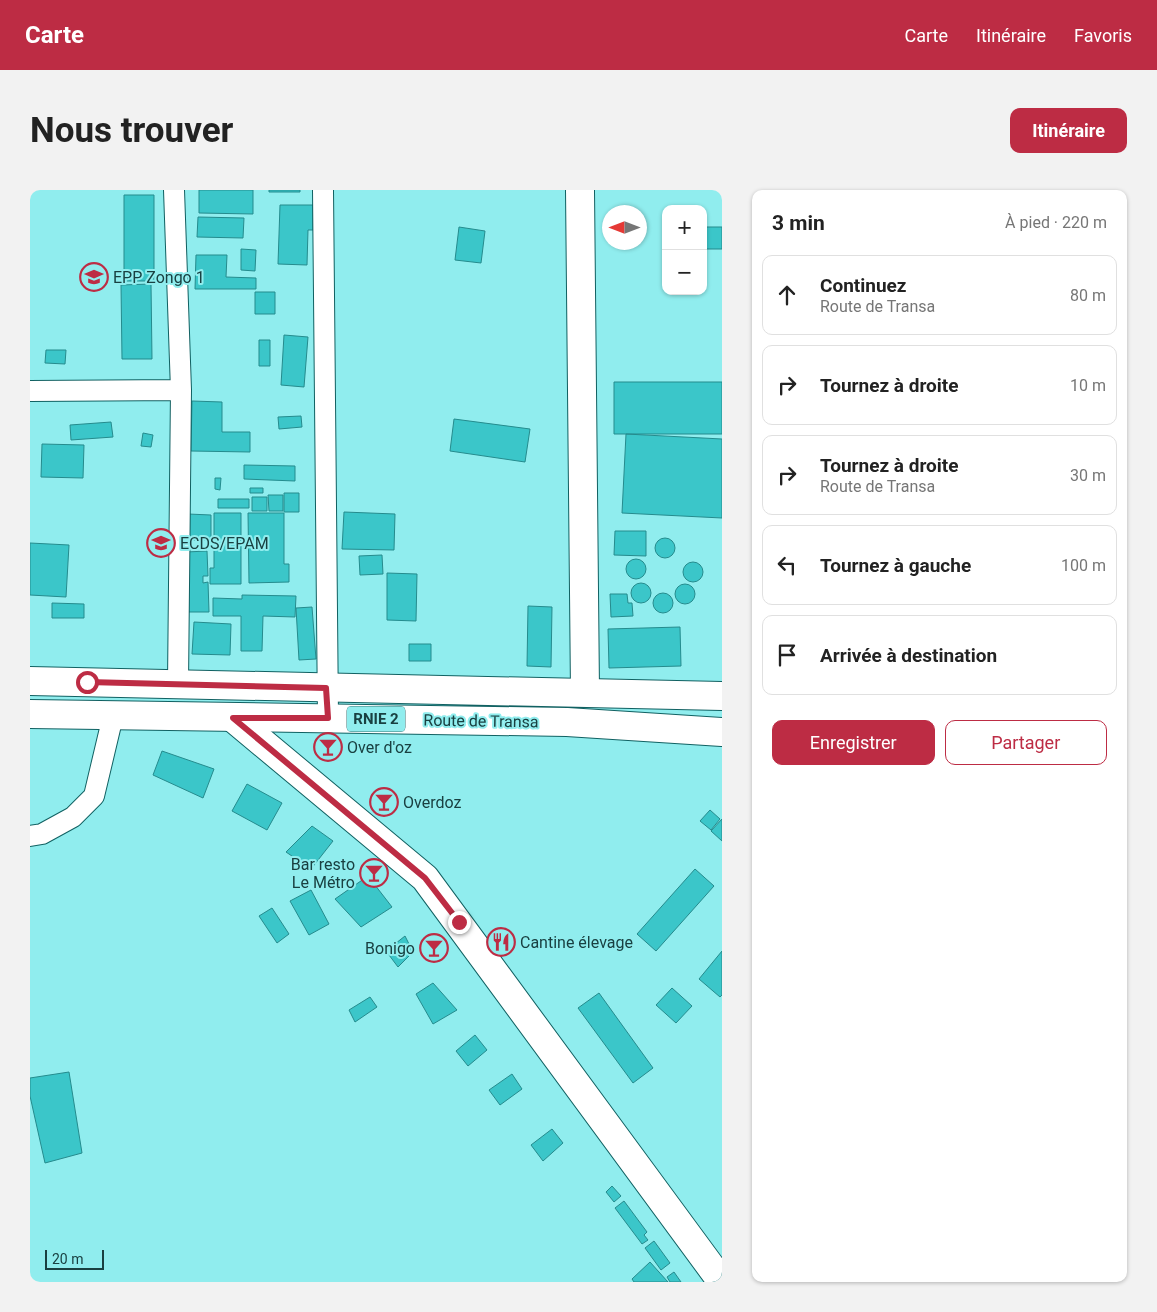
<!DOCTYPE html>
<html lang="fr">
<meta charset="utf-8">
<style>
body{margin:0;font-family:Roboto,sans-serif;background:#f2f2f2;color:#222}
.controls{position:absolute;right:15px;top:15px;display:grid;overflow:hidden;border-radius:10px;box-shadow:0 1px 4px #0004}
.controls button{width:45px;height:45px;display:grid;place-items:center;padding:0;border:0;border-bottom:1px solid #e0e0e0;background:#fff;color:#222;font:25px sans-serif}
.compass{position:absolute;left:572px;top:15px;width:45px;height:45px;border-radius:50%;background:#fff;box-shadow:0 1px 4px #0004;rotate:270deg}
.scale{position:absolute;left:15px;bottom:12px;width:59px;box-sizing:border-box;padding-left:5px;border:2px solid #194041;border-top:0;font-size:14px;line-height:18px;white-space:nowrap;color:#194041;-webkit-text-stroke:4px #90edee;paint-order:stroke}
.stop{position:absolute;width:15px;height:15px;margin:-11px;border:4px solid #bd2c44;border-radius:50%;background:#fff}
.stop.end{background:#bd2c44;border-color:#fff;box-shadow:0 1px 5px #0008}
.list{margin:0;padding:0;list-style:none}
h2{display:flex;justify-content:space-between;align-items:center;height:65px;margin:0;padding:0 20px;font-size:21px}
h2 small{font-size:16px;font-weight:400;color:#767676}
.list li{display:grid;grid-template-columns:32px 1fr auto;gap:15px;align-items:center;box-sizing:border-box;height:80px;margin:0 10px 10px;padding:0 10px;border:1px solid #e0e0e0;border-radius:10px}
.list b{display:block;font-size:19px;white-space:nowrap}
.list p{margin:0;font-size:16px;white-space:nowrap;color:#767676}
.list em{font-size:16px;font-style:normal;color:#767676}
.actions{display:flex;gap:10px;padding:15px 20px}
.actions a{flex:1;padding:11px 0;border:1px solid #bd2c44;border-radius:10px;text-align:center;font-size:18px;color:#bd2c44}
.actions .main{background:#bd2c44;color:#fff}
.icon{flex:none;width:28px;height:28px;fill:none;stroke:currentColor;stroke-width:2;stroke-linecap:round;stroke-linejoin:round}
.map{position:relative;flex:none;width:692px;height:1092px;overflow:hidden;border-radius:10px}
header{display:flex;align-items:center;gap:30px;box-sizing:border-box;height:70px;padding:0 25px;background:#bd2c44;color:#fff}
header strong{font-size:24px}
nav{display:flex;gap:28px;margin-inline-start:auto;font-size:18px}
.intro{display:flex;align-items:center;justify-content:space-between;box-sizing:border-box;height:120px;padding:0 30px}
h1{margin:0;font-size:35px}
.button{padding:12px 22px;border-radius:10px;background:#bd2c44;color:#fff;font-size:18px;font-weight:700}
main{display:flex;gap:30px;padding:0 30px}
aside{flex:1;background:#fff;border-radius:10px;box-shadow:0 1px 4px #0004}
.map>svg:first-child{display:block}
.building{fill:#3bc6c9;stroke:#258b8d}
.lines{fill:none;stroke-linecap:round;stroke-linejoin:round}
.street-casing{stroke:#116162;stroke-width:22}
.secondary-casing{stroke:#116162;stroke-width:30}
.primary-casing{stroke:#116162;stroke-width:30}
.street{stroke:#fff;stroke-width:20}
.secondary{stroke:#fff;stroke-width:28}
.primary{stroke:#fff;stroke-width:28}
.route{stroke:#bd2c44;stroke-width:6}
.labels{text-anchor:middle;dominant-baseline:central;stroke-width:4;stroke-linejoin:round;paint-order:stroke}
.shield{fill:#90edee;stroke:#3d7475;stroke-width:1}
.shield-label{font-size:15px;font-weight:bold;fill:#194041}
.poi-label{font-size:16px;fill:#194041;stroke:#90edee;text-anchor:start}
.street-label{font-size:16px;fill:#194041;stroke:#90edee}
</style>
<header>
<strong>Carte</strong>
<nav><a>Carte</a><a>Itinéraire</a><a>Favoris</a></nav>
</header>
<div class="intro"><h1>Nous trouver</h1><a class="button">Itinéraire</a></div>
<main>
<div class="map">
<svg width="692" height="1092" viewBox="0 0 692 1092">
<rect width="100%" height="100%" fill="#90edee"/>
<path class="building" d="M169,0H223V24L169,23Z
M239,0H270V2H239Z
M94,5H124V91H94Z
M250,15H283V40H278L277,75L248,74Z
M168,27L214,28L213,48L167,47Z
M429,37L455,41L451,73L425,70Z
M673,37H692V59H673Z
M211,59L226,60L225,81L211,80Z
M166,65H197L196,87L226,88V99H165Z
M121,94L122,169H92L91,95Z
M225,102H245V124H225Z
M254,145L278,147L274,197L251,195Z
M229,150H240V176H229Z
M16,160H36L35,174L15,173Z
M584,192H692V244H584Z
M162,211L192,212V242H220V262L161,261Z
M271,226L272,237L249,239L248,227Z
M424,229L500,239L495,272L420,261Z
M81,232L83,247L41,250L40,235Z
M113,243L123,245L121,257L111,256Z
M596,244L692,249V328L592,323Z
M12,254L54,255L53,288L11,287Z
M214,275L265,276V291L214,289Z
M185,288H191L190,300L185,299Z
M220,298H233V303H220Z
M254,303H269V322H254Z
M238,305H253V321H239Z
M222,307H237V321H222Z
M188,309H219V318H188Z
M314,322L365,324L364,360L312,359Z
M184,323H211V394H180V378H184Z
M218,323H254V374H259V392L219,393Z
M158,324L181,325V350H157Z
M585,341H616V366L584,365Z
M625 358a10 10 0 1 1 20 0a10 10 0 1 1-20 0Z
M0,353L39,355L36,407L0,405Z
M177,361L178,386H173V393L178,392L179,422H158L156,362Z
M352,365L353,384L330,385L329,366Z
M596 379a10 10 0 1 1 20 0a10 10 0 1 1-20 0Z
M653 382a10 10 0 1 1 20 0a10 10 0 1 1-20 0Z
M357,383L387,384L386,431L357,430Z
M601 403a10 10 0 1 1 20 0a10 10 0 1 1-20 0Z
M645 404a10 10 0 1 1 20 0a10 10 0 1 1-20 0Z
M623 413a10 10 0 1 1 20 0a10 10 0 1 1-20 0Z
M580,404H597L598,413H602L603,426L581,427Z
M212,405L266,406L265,427L233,426L232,461H211V426H183V408L212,409Z
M22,413L54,414V428H22Z
M498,416L522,417L521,477L497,476Z
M282,417L286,469L269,470L266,418Z
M164,432L201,434L200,465L162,464Z
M650,437L651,476L579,478L578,439Z
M379,454H401V471H379Z
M132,561L184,579L173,608L123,585Z
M217,594L252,613L237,640L202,621Z
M680,620L690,629L681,640L670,631Z
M692,629V651L681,641Z
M282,636L303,651L281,679L256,662Z
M665,679L684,696L626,761L607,744Z
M338,686L362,717L331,737L305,709Z
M281,700L299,734L279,745L260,711Z
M242,718L259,744L247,753L229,726Z
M375,746L383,762L368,777L356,761Z
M692,761V805L690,807L669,789Z
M403,793L427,820L403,834L386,804Z
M642,798L662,816L646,833L626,815Z
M569,803L623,878L603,893L548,818Z
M340,807L347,817L325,832L319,820Z
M445,845L457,860L438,876L426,861Z
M39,882L52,963L15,973L0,906V888Z
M482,884L492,899L470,915L459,900Z
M522,939L533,953L513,971L501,955Z
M582,996L591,1006L584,1012L576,1002Z
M594,1011L617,1042L614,1045L618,1050L612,1054L585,1018Z
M624,1051L640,1073L631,1080L615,1058Z
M620,1072L638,1092H604L602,1089Z
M644,1082L651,1092H640L637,1087Z"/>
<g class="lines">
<defs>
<path id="street" d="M144,0L151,200L148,493
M293,0L298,528
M0,201L151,200
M0,646L12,644L43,627L64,606L83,526"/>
<path id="secondary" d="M550,0L555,502
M203,528L395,688L692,1092"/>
<path id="primary" d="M0,491L692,506
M0,524L537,532L692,542"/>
</defs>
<use href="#street" class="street-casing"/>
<use href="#secondary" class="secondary-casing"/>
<use href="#primary" class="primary-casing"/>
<use href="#street" class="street"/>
<use href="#secondary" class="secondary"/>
<use href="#primary" class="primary"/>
</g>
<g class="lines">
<path class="route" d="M57,492L296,498L298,528H203L395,688L429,732"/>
</g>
<defs>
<symbol id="school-ring" viewBox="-11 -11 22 22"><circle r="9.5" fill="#90edee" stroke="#bd2c44" stroke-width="1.5"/><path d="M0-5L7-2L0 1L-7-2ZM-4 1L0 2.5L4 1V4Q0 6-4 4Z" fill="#bd2c44"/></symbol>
<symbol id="bar-ring" viewBox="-11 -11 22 22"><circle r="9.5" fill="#90edee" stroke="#bd2c44" stroke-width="1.5"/><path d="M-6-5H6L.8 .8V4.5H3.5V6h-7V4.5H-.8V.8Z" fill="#bd2c44"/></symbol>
<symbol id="restaurant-ring" viewBox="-11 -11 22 22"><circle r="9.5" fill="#90edee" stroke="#bd2c44" stroke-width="1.5"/><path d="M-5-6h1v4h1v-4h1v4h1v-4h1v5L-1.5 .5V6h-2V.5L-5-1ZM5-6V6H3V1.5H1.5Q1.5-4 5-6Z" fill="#bd2c44"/></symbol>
</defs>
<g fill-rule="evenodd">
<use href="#school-ring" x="48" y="71" width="32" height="32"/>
<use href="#school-ring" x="115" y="337" width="32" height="32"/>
<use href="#bar-ring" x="282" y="541" width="32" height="32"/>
<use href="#bar-ring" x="338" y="596" width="32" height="32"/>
<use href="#bar-ring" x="328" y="667" width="32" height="32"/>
<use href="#restaurant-ring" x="455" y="736" width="32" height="32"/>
<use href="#bar-ring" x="388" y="742" width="32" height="32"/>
</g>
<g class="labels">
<rect class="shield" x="317" y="516.5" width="58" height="25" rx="4"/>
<g class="shield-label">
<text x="346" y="529">RNIE 2</text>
</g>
<g class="poi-label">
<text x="83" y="87">EPP Zongo 1</text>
<text x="150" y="353">ECDS/EPAM</text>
<text x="317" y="557">Over d'oz</text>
<text x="373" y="612">Overdoz</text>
<text x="325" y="674" text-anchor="end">Bar resto<tspan x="325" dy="18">Le Métro</tspan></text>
<text x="490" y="752">Cantine élevage</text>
<text x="385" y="758" text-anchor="end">Bonigo</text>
</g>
<g class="street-label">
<text transform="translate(451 531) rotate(1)">Route de Transa</text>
</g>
</g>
</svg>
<div class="controls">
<button>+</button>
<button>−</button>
</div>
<svg class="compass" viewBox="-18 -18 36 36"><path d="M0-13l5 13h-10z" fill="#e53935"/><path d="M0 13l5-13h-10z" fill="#767676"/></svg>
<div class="scale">20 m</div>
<div class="stop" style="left:57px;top:492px"></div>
<div class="stop end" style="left:429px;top:732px"></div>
</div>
<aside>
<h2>3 min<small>À pied · 220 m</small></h2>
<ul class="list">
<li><svg class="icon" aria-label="ahead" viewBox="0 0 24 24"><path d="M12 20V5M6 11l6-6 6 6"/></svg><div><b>Continuez</b><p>Route de Transa</p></div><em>80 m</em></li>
<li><svg class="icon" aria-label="right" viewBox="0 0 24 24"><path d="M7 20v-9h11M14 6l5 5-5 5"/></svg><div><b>Tournez à droite</b></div><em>10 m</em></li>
<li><svg class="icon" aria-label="right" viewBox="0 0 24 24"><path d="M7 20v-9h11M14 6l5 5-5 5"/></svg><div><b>Tournez à droite</b><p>Route de Transa</p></div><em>30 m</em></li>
<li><svg class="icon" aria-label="left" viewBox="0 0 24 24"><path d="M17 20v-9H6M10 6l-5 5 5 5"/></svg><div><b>Tournez à gauche</b></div><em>100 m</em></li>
<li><svg class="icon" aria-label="arrive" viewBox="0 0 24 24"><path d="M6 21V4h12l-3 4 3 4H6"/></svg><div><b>Arrivée à destination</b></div></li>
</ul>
<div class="actions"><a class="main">Enregistrer</a><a>Partager</a></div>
</aside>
</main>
